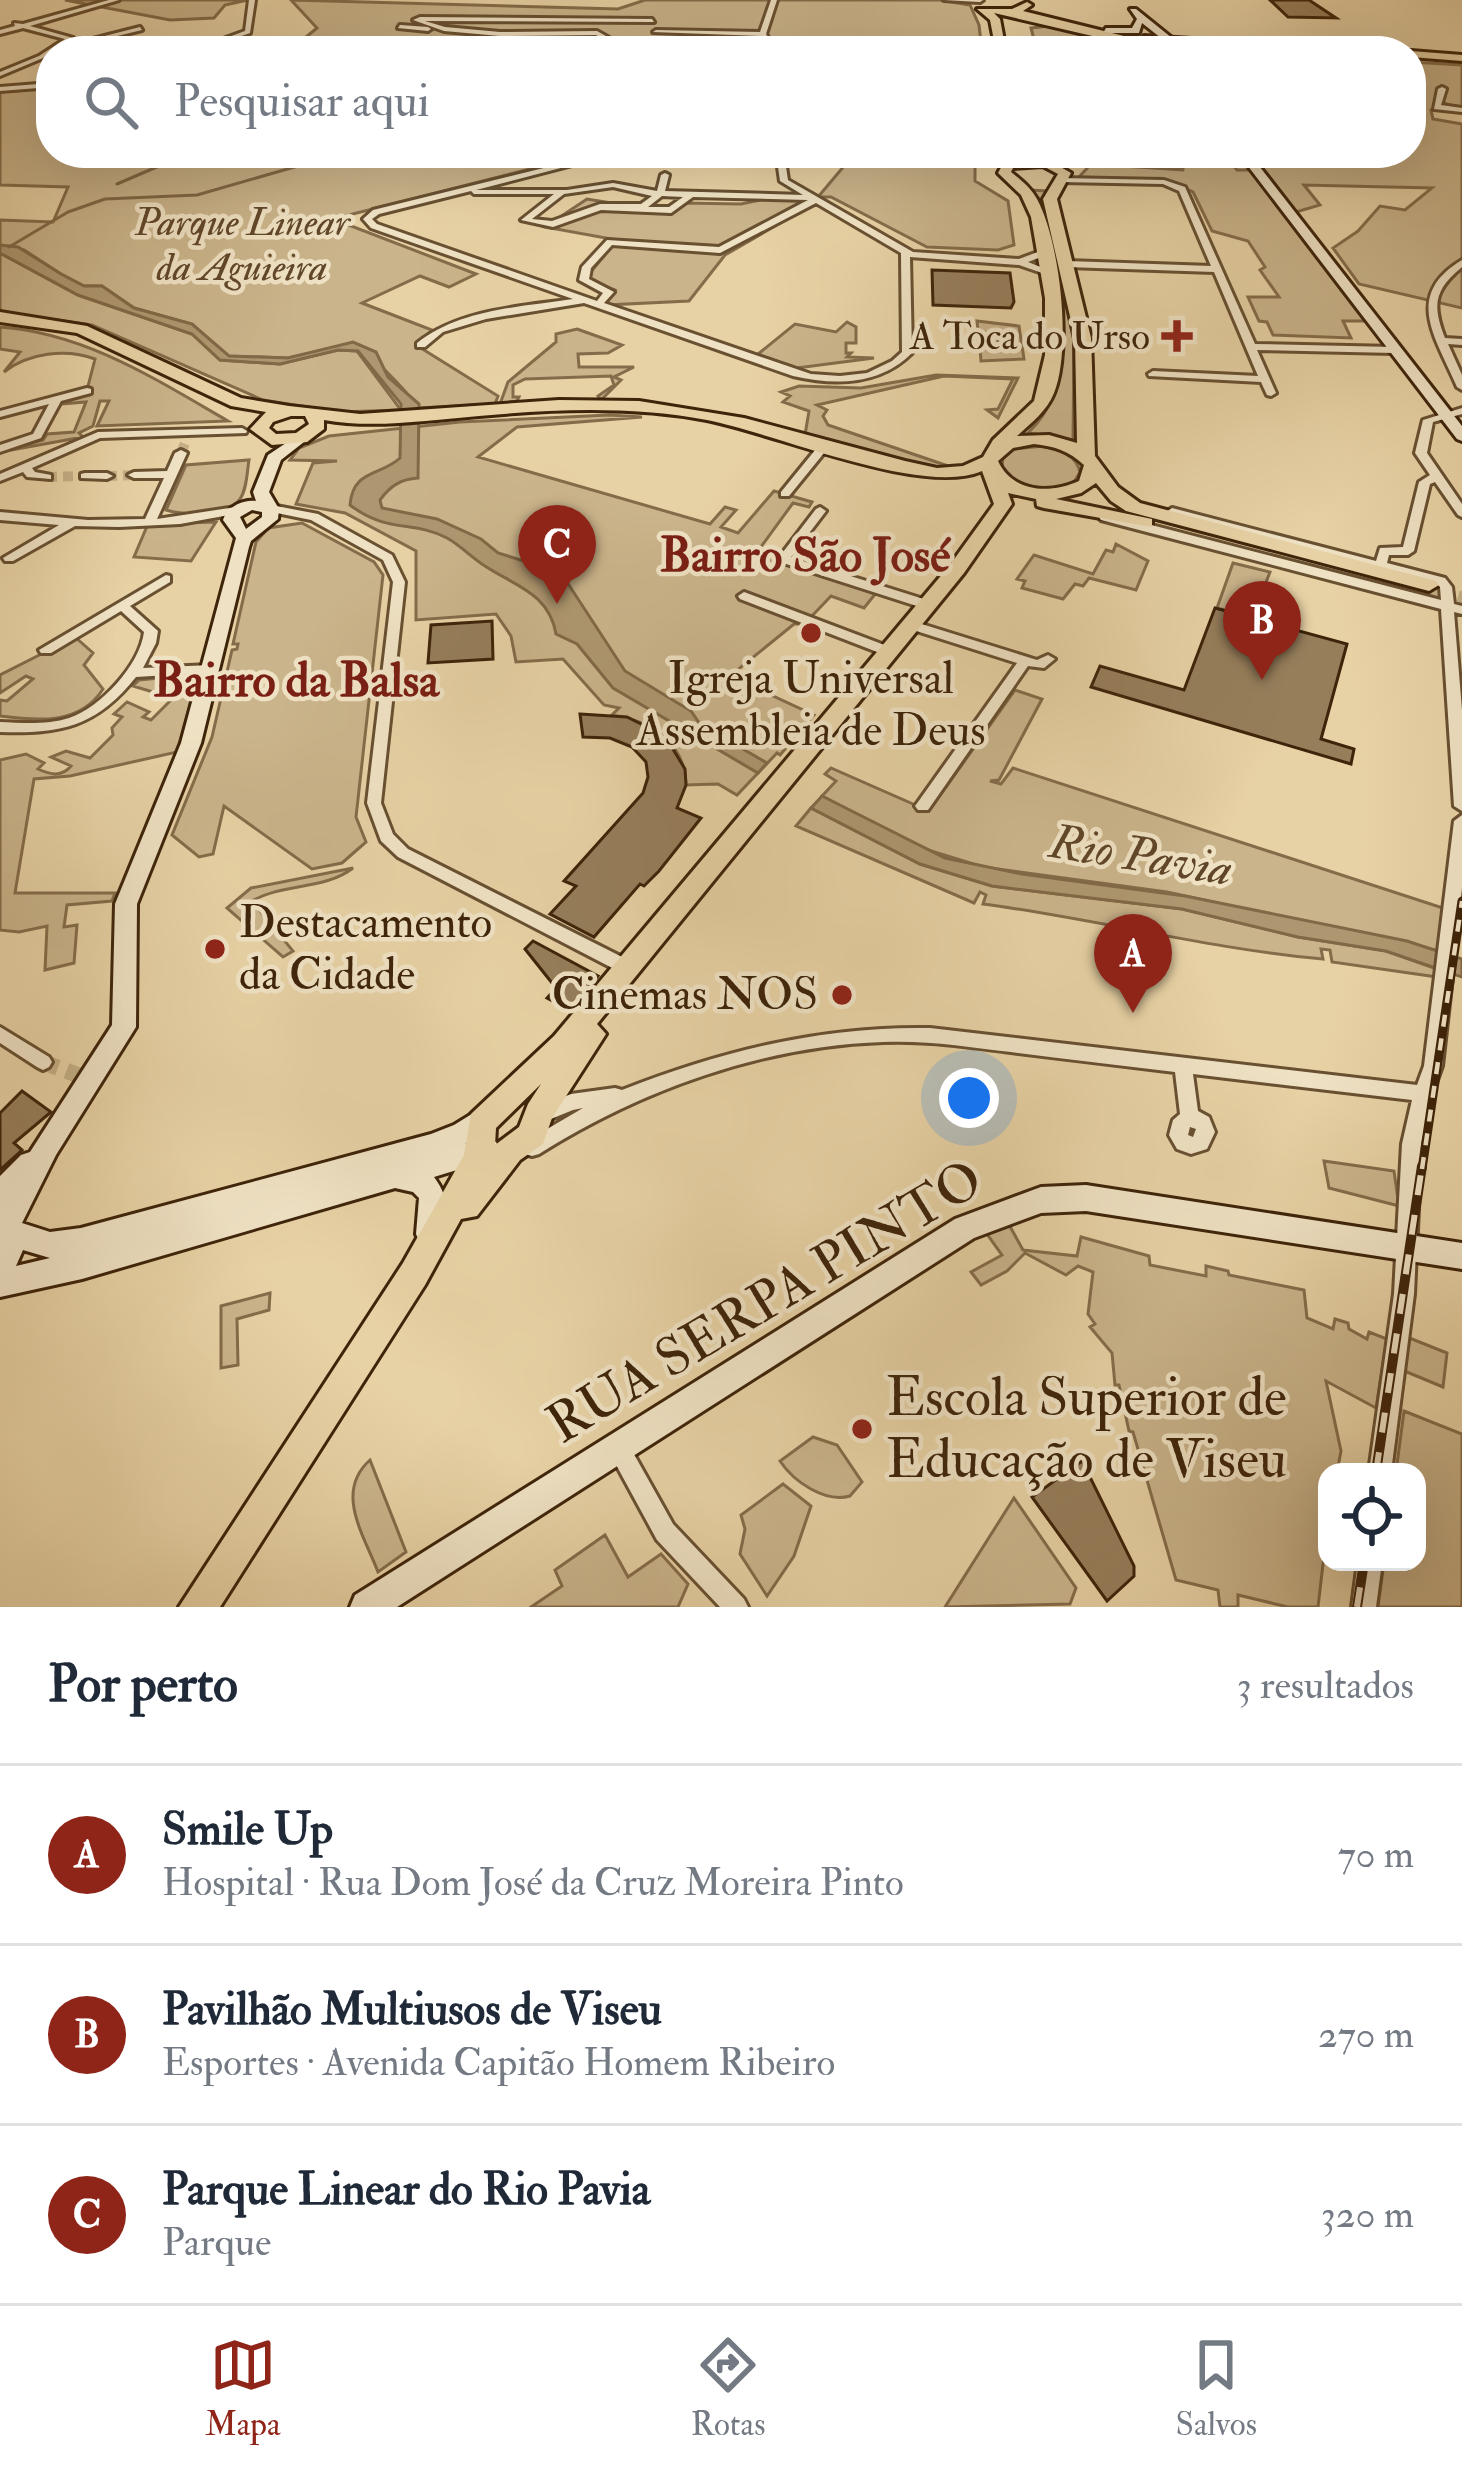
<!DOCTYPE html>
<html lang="pt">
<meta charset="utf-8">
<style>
body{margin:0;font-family:"IM FELL Double Pica",serif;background:#f2f2f3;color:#1f2937}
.controls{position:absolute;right:36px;bottom:36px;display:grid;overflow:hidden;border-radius:24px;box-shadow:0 12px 48px #0002}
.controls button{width:108px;height:108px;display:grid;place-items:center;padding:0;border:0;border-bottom:3px solid #e0e1e3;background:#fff;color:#1f2937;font:60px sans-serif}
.you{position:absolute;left:969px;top:1098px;width:42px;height:42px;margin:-30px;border:9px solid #fff;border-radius:50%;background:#1a73e8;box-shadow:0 0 0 18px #1a73e833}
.badge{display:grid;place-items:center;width:78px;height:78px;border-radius:50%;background:#8f2418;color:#fff;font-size:39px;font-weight:700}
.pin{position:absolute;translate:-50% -99px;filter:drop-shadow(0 3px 6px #0008)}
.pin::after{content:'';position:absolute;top:63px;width:42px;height:36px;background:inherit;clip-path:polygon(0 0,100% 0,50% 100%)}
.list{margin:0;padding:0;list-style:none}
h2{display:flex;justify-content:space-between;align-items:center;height:156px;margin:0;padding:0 48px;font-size:51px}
h2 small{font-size:39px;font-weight:400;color:#747a83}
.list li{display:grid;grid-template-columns:78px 1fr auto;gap:36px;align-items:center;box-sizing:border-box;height:180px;padding:0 48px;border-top:3px solid #e0e1e3}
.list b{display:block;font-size:45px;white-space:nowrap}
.list p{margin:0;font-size:39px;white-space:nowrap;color:#747a83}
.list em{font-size:39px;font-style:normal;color:#747a83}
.icon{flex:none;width:66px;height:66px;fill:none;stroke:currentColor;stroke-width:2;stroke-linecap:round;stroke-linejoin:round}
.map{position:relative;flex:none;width:1462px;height:1607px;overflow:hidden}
.search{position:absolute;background:#fff;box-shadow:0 12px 48px #0002;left:36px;right:36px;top:36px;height:132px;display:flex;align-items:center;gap:30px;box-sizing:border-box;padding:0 42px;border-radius:48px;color:#747a83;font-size:45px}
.sheet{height:696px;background:#fff}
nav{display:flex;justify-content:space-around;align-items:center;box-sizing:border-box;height:168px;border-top:3px solid #e0e1e3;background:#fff;font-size:33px;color:#747a83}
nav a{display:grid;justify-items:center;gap:6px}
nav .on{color:#8f2418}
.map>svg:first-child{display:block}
.green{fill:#cab48b;stroke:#846c4a;stroke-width:3}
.water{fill:#ae9770;stroke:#816947;stroke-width:3}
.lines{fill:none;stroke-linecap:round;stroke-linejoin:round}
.stream{stroke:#816947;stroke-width:3}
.building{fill:#967e5b;stroke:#3e240a;stroke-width:3}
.street-tunnel-far1{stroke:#c5af86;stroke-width:10;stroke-dasharray:10 6;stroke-linecap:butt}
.street-tunnel{stroke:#c5af86;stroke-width:16;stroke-dasharray:16 9;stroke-linecap:butt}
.primary-tunnel{stroke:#c5af86;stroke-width:21;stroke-dasharray:21 10;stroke-linecap:butt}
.street-casing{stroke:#685031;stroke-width:6}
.secondary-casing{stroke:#3e240a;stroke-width:6}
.primary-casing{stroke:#3e240a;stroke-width:6}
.street{fill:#efe2c4;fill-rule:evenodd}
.secondary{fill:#efe2c4;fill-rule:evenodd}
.primary{fill:#e7d2a5;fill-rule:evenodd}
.rail-far1-casing{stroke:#3e240a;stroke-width:9}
.rail-casing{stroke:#3e240a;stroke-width:10}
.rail-far1{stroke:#efe2c4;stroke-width:4.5;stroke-dasharray:12;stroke-linecap:butt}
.rail{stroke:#efe2c4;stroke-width:6;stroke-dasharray:20;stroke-linecap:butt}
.poi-dot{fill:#8f2418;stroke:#efe2c4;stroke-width:4.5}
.labels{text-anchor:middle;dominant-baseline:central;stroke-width:9;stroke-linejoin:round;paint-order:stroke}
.far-park-label{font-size:39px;font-style:italic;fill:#61482a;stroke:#efe2c4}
.far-poi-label{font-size:39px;fill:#3e240a;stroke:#efe2c4;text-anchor:end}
.poi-label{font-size:45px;fill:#3e240a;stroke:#efe2c4}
.neighbourhood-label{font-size:48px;font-weight:bold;fill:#7a1f14;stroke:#efe2c4}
.water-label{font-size:48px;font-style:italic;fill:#604629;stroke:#efe2c4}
.near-street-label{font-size:54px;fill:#3e240a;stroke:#efe2c4}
.near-poi-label{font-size:54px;fill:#3e240a;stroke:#efe2c4;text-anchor:start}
</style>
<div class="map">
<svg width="1462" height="1607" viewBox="0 0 1462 1607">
<rect width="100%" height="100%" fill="#e7d2a5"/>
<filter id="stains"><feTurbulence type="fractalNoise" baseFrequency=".00167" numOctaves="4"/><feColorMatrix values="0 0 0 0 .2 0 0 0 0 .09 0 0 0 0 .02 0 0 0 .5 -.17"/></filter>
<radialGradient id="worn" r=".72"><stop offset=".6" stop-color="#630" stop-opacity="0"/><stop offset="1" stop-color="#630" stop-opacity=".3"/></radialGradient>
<path class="green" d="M65,0H248L225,5L214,18L170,20Z
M291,0L618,9L645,0H939L970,5L979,25L982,51H270L300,42L317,28Z
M1049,26L1139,51H1037L1031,28Z
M1411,62L1462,65V110L1442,102L1431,110L1433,119L1462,124V308L1359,284L1333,248L1358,231L1380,206L1405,210L1432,188L1304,185L1320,205L1296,212L1256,161L1283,160L1285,153H1411Z
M51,88V153H593L333,219L476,274L449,287L420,276L362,303L432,330L416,345L498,396L495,404L418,408C405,388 373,357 353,343L288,358L228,356L192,324L134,308L102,286H84L61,274L24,250L0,245V220L53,222L68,187L0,185V92Z
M855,153H993L975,158V181L1008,201L1014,245L998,250L927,247L831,197H818Z
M1155,153H1237L1227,157L1237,170H1250L1365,321H1343L1351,338L1273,335L1267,322L1259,321L1248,297H1279L1260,270L1265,267L1248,241L1212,231L1193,192L1166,180L1079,177L1091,164L1184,170Z
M1030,190L1046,191L1045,207L1074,341L1073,440L1028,433C1094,369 1050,267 1030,190Z
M770,198L799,199L808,207L725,255L689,301L605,305L615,290L585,279L617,240L545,227L587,199L662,211L684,203L741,204Z
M0,253L78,295L192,334L220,360L280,364L338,350L357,351L401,410L339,412L263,400L92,325L0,312Z
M977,321L1019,326L1024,359L981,361L980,349H999L997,333L978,332Z
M847,322L856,327V343H846V353H851L847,357L874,358L797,368L757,355L795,324L836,332Z
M0,327C85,333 155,379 228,421L97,426L109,401H100L93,426L79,433L83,437L0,452L43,440L47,434L74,432L86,402L61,404L86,394L95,359C66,348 28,353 4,372L20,352L0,349Z
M577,329L622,345L608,353L578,354L579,367H634L614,377L621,380L601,400L598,396L614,385L611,376L525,379L513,385V397H519L517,401L500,404L508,382L556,342V334Z
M936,375L1018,378L998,418L987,410L998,409L1013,379L944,376L817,405L827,410L823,416L828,425L951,467L938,469L805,435L809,411L783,402L790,396L781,392L799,386L861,388Z
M609,415L642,417L517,427L478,457L710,524L725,507L736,510L721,527L738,533L774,491L812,502L809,507L793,503L755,555L876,593L864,608L831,596L811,617L745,591L739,596L805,624H794L730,676L814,715L780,755L777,753L737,795L718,784L686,785C685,742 651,721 612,715L619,708L604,705L563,659L516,662L511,636L496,614L416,620V551L345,513L296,504L313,463L337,461L290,460L299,448L329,436L460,422Z
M1043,446C1059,450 1076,454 1080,472L1074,482C1048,493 1022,489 1002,470L1003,456L1014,449Z
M249,460C247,472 247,489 240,499C228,518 183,515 166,510L186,465Z
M216,522L191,561L134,557L148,524Z
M302,523L374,562L383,575L356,817L366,842L342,863L312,869L224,806L213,854L199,857L172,835L212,737L232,650L237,649L238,644H233L256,542L268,528Z
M1116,544L1148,561L1136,590L1089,578L1083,586L1075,584L1063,599L1022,588L1025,581L1017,579L1034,555L1093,574L1106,550L1113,552Z
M1233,563L1270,572L1252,618L1217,608Z
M75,637L93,653L84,665L103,689C80,725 38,721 0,716V700L7,701L33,679L26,676L0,693V675Z
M191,675L197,680L177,752L70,776L34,779L15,893H115L112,901L67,905L64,927L77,925L74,963L45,970L47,926L19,932L0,930V760L26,754L44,763L38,769C51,775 62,777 71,766L51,757L66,751L90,758L113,735L112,728L122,717L114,714L127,702L149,712L143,717L151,720L173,698L133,686L139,680Z
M1015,690L1042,699L999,780L990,781L1001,784L1013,768L1449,910L1440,951L1167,892L983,867L915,846L822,796L836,781L825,774L831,768L929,811Z
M811,808L920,864L992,886L1182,909L1298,937L1386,951L1437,969V977L1332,962L1330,950L1321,949L1323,959C1209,949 1097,919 983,904L986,895L980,892L974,903L796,826Z
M353,868C325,890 283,883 252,901L293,951L283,957L227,908L251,888Z
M1324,1161L1394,1171L1399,1206L1329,1188Z
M1007,1221L1023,1250L1077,1256L1081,1237L1149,1256L1150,1265L1206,1276V1266L1228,1271L1229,1275L1304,1290L1307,1318L1333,1329L1335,1319L1348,1323L1349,1329L1367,1339L1369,1332L1387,1339L1376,1408L1326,1381L1341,1451L1337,1472H1327V1530L1318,1607H1288L1238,1595V1607H1220L1218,1590L1176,1580L1133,1432L1129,1431L1119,1385H1115L1112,1353L1090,1327L1095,1324L1088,1314L1093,1272L1078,1266L1066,1275L1025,1253L1007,1271L981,1285L971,1272L1002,1255L984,1230Z
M270,1293L269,1310L237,1319L238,1365L221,1368V1306Z
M1407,1337L1447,1353L1443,1387L1402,1370Z
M1404,1411L1462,1434V1607H1378L1384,1562H1417V1472H1396Z
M813,1437L837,1445L862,1482L850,1496C825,1503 794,1482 780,1461Z
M370,1460L406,1552L378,1572C364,1535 334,1492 370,1460Z
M783,1484L811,1506L794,1556L767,1596L740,1554L745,1529L741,1515Z
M1014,1498L1076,1588L1070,1604L945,1607Z
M605,1535L628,1577L661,1554L688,1584L678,1607H531L562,1586L555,1570Z"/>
<path class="water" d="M0,245L18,247L61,274L84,286H102L134,308L192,324L229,356L288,358L353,342L376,352L388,377L419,404L418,478C401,479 390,486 380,500L382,508L437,519L481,539L498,553L550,569L565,579L625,671L691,711L700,724L767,763L758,773L613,688L577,644L556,634C549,593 515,586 485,566C472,558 460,545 447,538C413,520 388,534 350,505C353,469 381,476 400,458L401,404L358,351L338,350L280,364L220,360L192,334L78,295L0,253Z
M822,796L945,858L1022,874L1185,896L1407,941L1462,959V977L1386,951L1298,937L1182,909L992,886L920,864L811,808Z"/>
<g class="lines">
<path class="stream" d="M117,184L180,157
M9,247L68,212L105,199L197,195L343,153"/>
</g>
<path class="building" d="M1270,0H1309L1336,18L1288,17Z
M932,270L1010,273L1014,302L1011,308L933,305Z
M1215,608L1347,644L1321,739L1354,749L1351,764L1091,687L1100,666L1184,690Z
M492,621L493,659L428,663L431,625Z
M580,714L627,717L665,736L685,769L686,785L677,808L701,818L659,871L644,886L640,884L594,937L550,914L576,886L564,881L643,793L648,777L646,762L632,747L610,738L583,737Z
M533,941L598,976L570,1010L547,998L556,988L525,949Z
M22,1091L51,1112L14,1143L22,1150L0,1170V1113Z
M1082,1461L1134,1566V1576L1107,1601L1032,1497Z"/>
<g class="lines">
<path class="street-tunnel-far1" d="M181,453L187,438
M107,476L134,475
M47,477L85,476"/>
<path class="street-tunnel" d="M43,1062L80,1076"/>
<path class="primary-tunnel" d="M1427,593L1462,602"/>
<defs>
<path id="street" d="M109,0H119L30,26L73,38L43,58L0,76V72L39,56L65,39L23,28L0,34V30L15,26L14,23L23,24Z
M249,0H255L250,33L199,51H190L245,31Z
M771,0H777L766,34L776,51H770L761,36L653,32L656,30L760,32Z
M944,0H983L980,2Z
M420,17L652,19L654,22L425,21L445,27L500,32L597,31L613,40L669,51L611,44L596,35L500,36L444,31L413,20Z
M400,25L428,27L431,29L428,31L398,28Z
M140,27L142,30L84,44L81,42Z
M51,83V87L0,91V87Z
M1442,87L1446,89L1441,105L1462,108V112L1434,109L1438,89Z
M605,153H618L476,190H567L613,183L657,191L661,175L665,173L669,175L665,191L803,195L780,181L776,153H784L788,180L913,252L1019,259L1043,250L1047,253L1046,255L1028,262L1053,272L1048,275L1019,265L910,257L912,353C880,385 836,386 793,376L584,303L486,319L443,332L425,347H417V343C460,309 521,307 573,299L371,228L363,219L373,210ZM613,187L652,196L641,204H600L552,221L532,219L564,194ZM471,191L474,194H554L521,220L553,227L601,210L671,213L693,197L808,200L719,247L607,240L582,267L579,280L603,293L597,301L377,224L372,219L379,214ZM662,196L683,197L669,207H648ZM816,203L901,253L902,352L892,361L867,373L840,376L811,374L604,303L614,292L589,279L591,268L612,245L720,253Z
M1059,178L1164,180L1185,187L1255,344L1394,347L1399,350L1394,353L1257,350L1276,393L1271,396L1267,395L1261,382L1149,376L1148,374L1153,371L1258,376L1214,272L1067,267L1062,264L1067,261L1211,266L1179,191L1163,184L1062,182L1058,180Z
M1462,260V267C1434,290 1432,305 1445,338L1462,339V345L1448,344L1462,375V390L1457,387C1437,339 1402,296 1462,260Z
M87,388L91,389V393L61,401L41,438L0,452V445L33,434L49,404L0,417V411Z
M1462,408V414L1433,422L1427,453L1462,504V517L1458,515L1435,482L1430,484L1414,551L1408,555H1389L1387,563L1445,578L1452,587L1454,604L1462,606V614L1454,612L1462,710V811L1454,806L1441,609L1101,520L1099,517L1105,513L1441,600L1440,587L1437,584L1168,514L1166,512L1172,508L1376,561L1380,548L1403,547L1419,482L1430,475L1415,453L1423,420Z
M242,428L247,431L246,433L100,438L32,468L35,472L51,475V479L27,477L23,472L0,481V474L98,432Z
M820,448L824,449V453L789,496H781V492L816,449Z
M181,450L187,453L157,519L236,507L242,511L240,513L180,524L119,527L75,526L13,561H5L3,558L59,525L0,520V512L88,520L145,519L164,478H134L128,475L134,472L167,471L175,453Z
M85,473H107L113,476L107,479L81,478V474Z
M271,505L318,514L392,555L405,582L381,803L393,834L408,849L632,962L634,967L632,972L626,974L620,972L398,857L381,841L367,803L393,582L383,560L311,520L267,511V507Z
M820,507L826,511L800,545L832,554L834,557L825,568L933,602V608H923L780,562V556L816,509ZM796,552L820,559L815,565L791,557Z
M166,575L170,576V582L130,606L158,631L156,643L143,668L211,665L216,666L218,669L216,672L136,677C96,727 61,734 0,732V722C22,723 48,725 69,718C100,708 140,665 144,632L121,611L51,653H41L39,650Z
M744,592L895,649L897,652L895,655H885L740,599L738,596Z
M912,621L1037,660L1048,655L1055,659L1044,668L1028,666L928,810H918L915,806L918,802L1017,663L907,628L905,625Z
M1462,815V888L1442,1066L1432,1094L1421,1144L1414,1294L1391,1472H1369L1394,1294L1402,1144L1412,1100L1193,1074L1198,1111L1209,1117L1215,1132L1207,1149L1191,1154L1177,1149L1169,1135L1173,1120L1180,1114L1175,1072C1120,1065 1066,1059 1011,1052C969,1047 926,1040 883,1042C762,1046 641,1090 539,1154L532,1156L525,1154L523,1148L525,1142L583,1108L573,1110L546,1121L539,1119L537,1113L539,1107L571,1094L615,1088L622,1090C721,1051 822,1026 930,1028L1417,1085L1424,1066L1454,821ZM1190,1127L1196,1129L1193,1137L1188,1135Z
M0,1027L49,1057L52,1062L49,1067L43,1070L37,1067L0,1043Z
M618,1437L626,1440L673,1524L744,1599L748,1607H720L657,1540L607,1448L610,1440Z
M1358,1562H1382L1376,1607H1352Z"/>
<path id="secondary" d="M1130,9H1136L1172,38V42H1166L1142,23L1139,33H1103L1106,28H1132L1137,19Z
M1195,45L1192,50L1167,51Z
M1238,153H1249L1462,426V441L1457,439Z
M301,433L309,438L281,460L269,492L279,509L278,519L251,541L249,547L201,743L137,904L136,1027L56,1155L22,1223L50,1232L81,1228L431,1134L454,1125L488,1104L497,1107L501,1115L497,1123L465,1144L487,1138L496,1142L500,1150L496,1158L434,1177C450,1198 450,1220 440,1243L430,1247L420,1243L416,1234L419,1198L413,1192L395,1188L82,1279L0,1297V1176L21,1155L30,1152L112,1025L115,904L181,743L236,538L223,520C227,507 243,499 256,501L253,492L268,455ZM252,510L262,512V517L246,529L240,517ZM23,1250L50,1258L16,1266Z
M1086,1185L1462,1243V1269L1086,1211L1041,1213L974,1238L397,1607H350L355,1595L955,1219L1041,1187Z"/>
<path id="primary" d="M1027,2L1032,5L1023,11L1140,40L1144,36L1322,47L1366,43L1397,51H1287L1148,42L1162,46L1157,51L994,13L1000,19L1006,51H996L990,20L977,9H1012Z
M1410,51H1411L1462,55V61L1411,57Z
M1045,158L1071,173L1057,199L1091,338L1095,456L1118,487L1140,503L1436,581L1439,585L1429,591L1126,511L1111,501L1096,483L1081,493L1056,499L1152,519V527L1044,508L1037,506L1036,499L1008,493L1012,504L964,573L597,1024L606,1034L552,1118L543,1144L520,1160L477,1216L461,1219L425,1285L220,1607H179L403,1263L464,1155L471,1114L554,1036L950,565L994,504L982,471C923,497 774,433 707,420C631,406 555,409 479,416C428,420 374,429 324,420V429L307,442L272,445L250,429L266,412L231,406L77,333L0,322V312L87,326L241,398L289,406L360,414L559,400L639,401L744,418L905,461L937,468L963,466L983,457L993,440L1034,401L1045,355V298L1031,217L1021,195L998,173L1004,162ZM1043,166L1058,174L1043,199L1075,338L1077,443L1049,435L1017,436C1031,423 1047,411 1054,393C1072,349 1060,241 1037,199C1031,188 1021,180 1011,172L1013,168ZM291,416H305L309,424L296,433L276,434L269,428L273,422ZM1034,444C1054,446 1069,451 1084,465L1079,481C1050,494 1013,493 998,461L1013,448ZM541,1084L528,1104L519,1127L495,1145L496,1128Z"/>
</defs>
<use href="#street" class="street-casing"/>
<use href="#secondary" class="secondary-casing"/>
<use href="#primary" class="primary-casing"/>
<use href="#street" class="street"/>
<use href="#secondary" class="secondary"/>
<use href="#primary" class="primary"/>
<defs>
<path id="rail-far1" d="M1422,1169L1462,901"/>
<path id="rail" d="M1376,1472L1422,1166
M1357,1607L1364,1562"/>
</defs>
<use href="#rail-far1" class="rail-far1-casing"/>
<use href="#rail" class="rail-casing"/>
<use href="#rail-far1" class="rail-far1"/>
<use href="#rail" class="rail"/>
</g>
<g class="poi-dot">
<path d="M1171 318h12v12h12v12h-12v12h-12v-12h-12v-12h12z"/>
<circle cx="811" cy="633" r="12"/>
<circle cx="215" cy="949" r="12"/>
<circle cx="842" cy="995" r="12"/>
<circle cx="862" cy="1429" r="12"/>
</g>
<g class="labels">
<g class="far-park-label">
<text x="242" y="222">Parque Linear<tspan x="242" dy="45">da Aguieira</tspan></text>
</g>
<g class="far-poi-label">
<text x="1150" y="336">A Toca do Urso</text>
</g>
<g class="poi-label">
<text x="811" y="679">Igreja Universal<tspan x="811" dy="52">Assembleia de Deus</tspan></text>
<text x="239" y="923" text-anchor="start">Destacamento<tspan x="239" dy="52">da Cidade</tspan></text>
<text x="818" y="995" text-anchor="end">Cinemas NOS</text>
</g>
<g class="neighbourhood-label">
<text x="805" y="556">Bairro São José</text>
<text x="296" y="681">Bairro da Balsa</text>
</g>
<g class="water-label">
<text transform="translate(1141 856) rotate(9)">Rio Pavia</text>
</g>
<g class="near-street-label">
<text transform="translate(765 1302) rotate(-31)">RUA SERPA PINTO</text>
</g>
<g class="near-poi-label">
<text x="886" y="1398">Escola Superior de<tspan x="886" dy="62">Educação de Viseu</tspan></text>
</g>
</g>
<rect width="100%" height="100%" filter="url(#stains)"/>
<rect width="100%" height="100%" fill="url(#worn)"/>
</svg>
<div class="controls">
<button><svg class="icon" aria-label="locate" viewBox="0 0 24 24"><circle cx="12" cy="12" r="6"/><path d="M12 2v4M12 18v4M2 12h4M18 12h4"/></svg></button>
</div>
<div class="you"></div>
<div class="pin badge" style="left:1133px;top:1013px">A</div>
<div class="pin badge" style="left:1262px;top:680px">B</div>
<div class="pin badge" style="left:557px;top:604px">C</div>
<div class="search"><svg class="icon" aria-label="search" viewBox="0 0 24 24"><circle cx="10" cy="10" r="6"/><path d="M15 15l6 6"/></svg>Pesquisar aqui</div>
</div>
<section class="sheet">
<h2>Por perto<small>3 resultados</small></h2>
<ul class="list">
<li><span class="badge">A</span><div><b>Smile Up</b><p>Hospital · Rua Dom José da Cruz Moreira Pinto</p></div><em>70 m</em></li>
<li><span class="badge">B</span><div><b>Pavilhão Multiusos de Viseu</b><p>Esportes · Avenida Capitão Homem Ribeiro</p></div><em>270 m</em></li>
<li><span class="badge">C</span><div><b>Parque Linear do Rio Pavia</b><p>Parque</p></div><em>320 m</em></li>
</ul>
</section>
<nav>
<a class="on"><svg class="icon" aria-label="map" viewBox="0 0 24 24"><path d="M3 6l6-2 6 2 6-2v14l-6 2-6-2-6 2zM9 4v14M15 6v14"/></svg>Mapa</a>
<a><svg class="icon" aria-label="directions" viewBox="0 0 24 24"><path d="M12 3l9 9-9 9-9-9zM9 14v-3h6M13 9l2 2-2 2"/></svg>Rotas</a>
<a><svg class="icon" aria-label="saved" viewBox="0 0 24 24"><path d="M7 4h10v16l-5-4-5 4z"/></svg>Salvos</a>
</nav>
